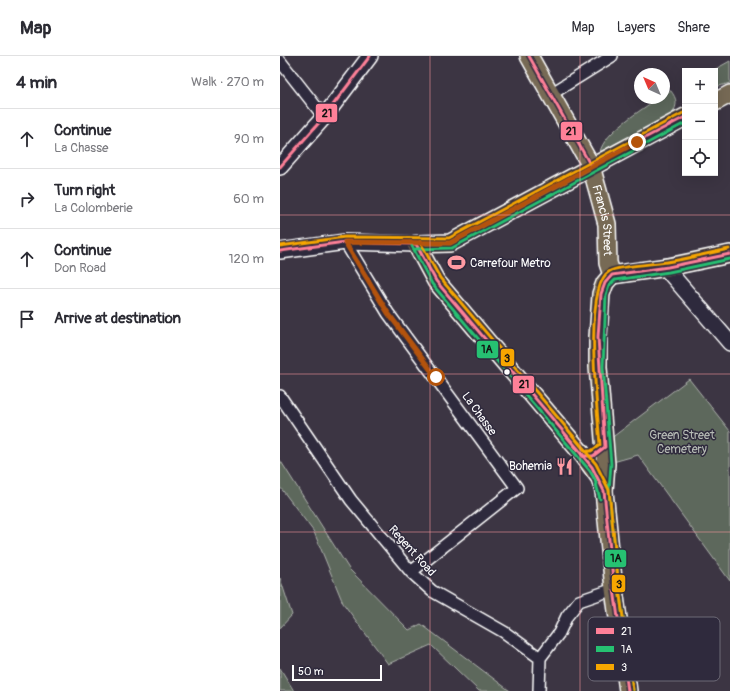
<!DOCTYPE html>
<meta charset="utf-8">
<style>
body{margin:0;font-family:Pangolin,sans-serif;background:#f7f7f7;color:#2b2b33}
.controls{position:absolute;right:12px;top:12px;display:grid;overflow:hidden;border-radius:0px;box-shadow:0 4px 16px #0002}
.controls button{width:36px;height:36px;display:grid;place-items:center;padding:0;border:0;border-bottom:1px solid #e1e1e2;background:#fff;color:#2b2b33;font:20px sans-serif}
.compass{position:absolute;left:354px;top:12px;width:36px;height:36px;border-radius:50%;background:#fff;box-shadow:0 4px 16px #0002;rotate:316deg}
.scale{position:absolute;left:12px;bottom:10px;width:90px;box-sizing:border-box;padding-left:4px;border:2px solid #fff;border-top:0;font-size:11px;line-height:14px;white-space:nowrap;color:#fff;-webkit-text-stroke:3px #2f2a3d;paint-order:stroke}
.stop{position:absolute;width:12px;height:12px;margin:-9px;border:3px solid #b45309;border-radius:50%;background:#fff}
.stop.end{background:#b45309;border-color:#fff;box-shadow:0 1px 4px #0008}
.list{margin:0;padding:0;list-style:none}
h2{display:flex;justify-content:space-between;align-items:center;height:52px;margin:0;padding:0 16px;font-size:17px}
h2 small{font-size:13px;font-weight:400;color:#7c7c81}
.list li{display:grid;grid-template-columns:26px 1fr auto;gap:12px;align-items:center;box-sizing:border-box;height:60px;padding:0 16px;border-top:1px solid #e1e1e2}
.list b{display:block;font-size:15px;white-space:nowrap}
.list p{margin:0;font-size:13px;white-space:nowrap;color:#7c7c81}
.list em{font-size:13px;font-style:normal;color:#7c7c81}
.icon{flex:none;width:22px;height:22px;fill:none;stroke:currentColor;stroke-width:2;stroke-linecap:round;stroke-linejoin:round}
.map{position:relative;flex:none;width:450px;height:635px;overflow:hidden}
header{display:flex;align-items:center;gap:24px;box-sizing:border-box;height:56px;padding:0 20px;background:#fff;border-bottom:1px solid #e1e1e2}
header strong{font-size:19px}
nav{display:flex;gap:22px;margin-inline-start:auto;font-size:14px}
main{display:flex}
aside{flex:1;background:#fff}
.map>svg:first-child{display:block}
.green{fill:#5d675b;stroke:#aeb3ad}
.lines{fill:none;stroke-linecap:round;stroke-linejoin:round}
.minor-casing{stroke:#fff;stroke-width:14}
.secondary-casing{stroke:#fff;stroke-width:18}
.primary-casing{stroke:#fff;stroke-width:20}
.minor{stroke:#2f2a3d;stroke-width:11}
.secondary{stroke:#2f2a3d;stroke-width:15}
.primary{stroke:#776a54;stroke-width:17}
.bus-1-casing{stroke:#2f2a3d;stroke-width:6}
.bus-2-casing{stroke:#2f2a3d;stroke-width:6}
.bus-3-casing{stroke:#2f2a3d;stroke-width:6}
.bus-1{stroke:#ff8098;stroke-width:3}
.bus-2{stroke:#26c172;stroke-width:3}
.bus-3{stroke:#f7a600;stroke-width:3}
.route{stroke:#b45309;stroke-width:5}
.grid{fill:none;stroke:#ff9aa2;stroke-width:1;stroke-opacity:0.55}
.bus-dot{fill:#fff;stroke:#2f2a3d;stroke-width:1.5}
.labels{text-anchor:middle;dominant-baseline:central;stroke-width:3;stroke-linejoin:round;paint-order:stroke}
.street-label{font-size:12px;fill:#fff;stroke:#2f2a3d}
.poi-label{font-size:12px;fill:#fff;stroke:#2f2a3d;text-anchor:start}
.park-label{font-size:12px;fill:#b6bbb5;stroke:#2f2a3d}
.key{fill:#2f2a3d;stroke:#6d6a77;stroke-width:1}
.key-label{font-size:11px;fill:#fff}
.line-badge{stroke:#2f2a3d;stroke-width:1.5}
.pale-badge-label{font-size:11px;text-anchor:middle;font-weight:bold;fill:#111}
</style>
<header>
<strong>Map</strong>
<nav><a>Map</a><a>Layers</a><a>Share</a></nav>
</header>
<main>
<aside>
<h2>4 min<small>Walk · 270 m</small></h2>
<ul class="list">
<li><svg class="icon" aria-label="ahead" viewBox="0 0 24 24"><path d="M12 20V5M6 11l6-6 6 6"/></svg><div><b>Continue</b><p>La Chasse</p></div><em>90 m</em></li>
<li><svg class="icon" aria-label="right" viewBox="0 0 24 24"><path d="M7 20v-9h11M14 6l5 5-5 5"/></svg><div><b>Turn right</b><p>La Colomberie</p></div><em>60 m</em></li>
<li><svg class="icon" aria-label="ahead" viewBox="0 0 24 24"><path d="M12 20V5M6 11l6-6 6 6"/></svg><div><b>Continue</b><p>Don Road</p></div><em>120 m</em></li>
<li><svg class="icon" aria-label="arrive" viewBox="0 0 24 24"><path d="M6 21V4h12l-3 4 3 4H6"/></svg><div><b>Arrive at destination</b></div></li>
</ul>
</aside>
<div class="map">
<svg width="450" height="635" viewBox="0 0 450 635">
<rect width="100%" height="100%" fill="#3c3543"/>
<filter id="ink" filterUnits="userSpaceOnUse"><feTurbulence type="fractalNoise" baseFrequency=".025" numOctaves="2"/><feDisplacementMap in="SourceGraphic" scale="8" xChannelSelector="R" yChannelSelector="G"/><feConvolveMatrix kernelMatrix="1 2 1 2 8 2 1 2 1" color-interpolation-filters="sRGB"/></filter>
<g filter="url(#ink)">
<path class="green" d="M450,5V27L439,30L435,26V15H432Z
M388,35H391C397,43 398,49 392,58L320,96C324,76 362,54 378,42H384V38Z
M409,323L450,375V525L358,399L333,406L330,383Z
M0,404L69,513L129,574L141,568L230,635H199L151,589L108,608L63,547L34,476L0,431Z
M0,522L12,559L0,572Z
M0,612L14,635H0Z"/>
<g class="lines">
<defs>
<path id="minor" d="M0,5L44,61
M271,38L332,0
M65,186L108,257L237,432L131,516
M0,340L71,444L131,516L152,535L224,576L260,602
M260,602L279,577L287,560L299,545L334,533
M259,635L260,602"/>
<path id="secondary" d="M0,111L44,61L90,0
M0,195L65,186L136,188
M388,211L389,216L450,287"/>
<g id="primary">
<path id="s1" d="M249,0L311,110L327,168L328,207L332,219"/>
<path d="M435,46L450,38"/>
<path d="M332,219L325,227L321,238L318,281V311L326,408L324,435L334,533L348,635"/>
<path d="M332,219L388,211L450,198"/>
<path d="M324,435L320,422L304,400L156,225L136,188L170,187L405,61"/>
</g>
</defs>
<use href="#minor" class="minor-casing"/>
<use href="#secondary" class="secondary-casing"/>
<use href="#primary" class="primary-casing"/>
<use href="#minor" class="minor"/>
<use href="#secondary" class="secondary"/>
<use href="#primary" class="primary"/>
<defs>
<path id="bus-1" d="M249,0L311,110L405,61
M0,111L44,61L90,0
M136,188L156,225L304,400H313L325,391L318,281L321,238L325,227L332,219L388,211L450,198
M0,195L65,186L136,188
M283,376L312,411L324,435L334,533L348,635"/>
<path id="bus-2" d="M132,190L152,228L310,415L315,424L320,443
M136,193L172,192L405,67
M353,634L339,532L329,435L331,408L323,311L326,239L329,230L335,224L389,216L450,203"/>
<path id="bus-3" d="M140,186L160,222L306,395H311L320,389C318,359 302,229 330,215C338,210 375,208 387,206C408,203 428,197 449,193
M0,190L65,181L169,182L403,57
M288,374L316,408L329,434L339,532L353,634"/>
</defs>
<use href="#bus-1" class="bus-1-casing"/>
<use href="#bus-2" class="bus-2-casing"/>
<use href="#bus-3" class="bus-3-casing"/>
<use href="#bus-1" class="bus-1"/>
<use href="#bus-2" class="bus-2"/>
<use href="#bus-3" class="bus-3"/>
</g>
</g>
<g class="lines" filter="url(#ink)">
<path class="route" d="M156,321L108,257L65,186L170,187L357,86"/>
</g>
<path class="grid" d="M150,0V635M300,0V635M0,159H450M0,318H450M0,476H450"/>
<defs>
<symbol id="stadium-bare" viewBox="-9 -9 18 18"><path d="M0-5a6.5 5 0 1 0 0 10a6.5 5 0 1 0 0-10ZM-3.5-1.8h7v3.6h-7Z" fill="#ff9aa2" stroke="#2f2a3d" stroke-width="2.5" paint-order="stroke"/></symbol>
<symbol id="restaurant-bare" viewBox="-9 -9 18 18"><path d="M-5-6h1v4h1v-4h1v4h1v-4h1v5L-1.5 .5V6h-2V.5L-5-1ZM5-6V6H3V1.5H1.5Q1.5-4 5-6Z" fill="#ff9aa2" stroke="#2f2a3d" stroke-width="2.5" paint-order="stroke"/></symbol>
</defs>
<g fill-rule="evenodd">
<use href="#stadium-bare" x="164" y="194" width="25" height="25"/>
<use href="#restaurant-bare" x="272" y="398" width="25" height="25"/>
</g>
<circle class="bus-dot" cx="227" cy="316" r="3.5"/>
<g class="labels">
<g class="street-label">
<text stroke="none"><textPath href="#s1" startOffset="182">Francis Street</textPath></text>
<text transform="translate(199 358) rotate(54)">La Chasse</text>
<text transform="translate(132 495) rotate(48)">Regent Road</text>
</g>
<g class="poi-label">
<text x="190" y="207">Carrefour Metro</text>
<text x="272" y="410" text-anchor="end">Bohemia</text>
</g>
<g class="park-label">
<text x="402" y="379">Green Street<tspan x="402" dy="14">Cemetery</tspan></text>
</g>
</g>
<rect x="308" y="561" width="132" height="64" rx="6" class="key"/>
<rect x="316" y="572" width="18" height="6" fill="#ff8098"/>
<rect x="316" y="590" width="18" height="6" fill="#26c172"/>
<rect x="316" y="608" width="18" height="6" fill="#f7a600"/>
<g class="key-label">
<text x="341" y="579">21</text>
<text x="341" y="597">1A</text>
<text x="341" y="615">3</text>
</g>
<g class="line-badge">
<rect x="35" y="47" width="23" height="20" rx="4" fill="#ff8098"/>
<rect x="280" y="65" width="23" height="20" rx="4" fill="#ff8098"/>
<rect x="196" y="284" width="23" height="19" rx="4" fill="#26c172"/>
<rect x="220" y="292" width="15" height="19" rx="4" fill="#f7a600"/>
<rect x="232" y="319" width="23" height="19" rx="4" fill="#ff8098"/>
<rect x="324" y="493" width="23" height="19" rx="4" fill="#26c172"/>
<rect x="331" y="518" width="15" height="19" rx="4" fill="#f7a600"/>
</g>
<g class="pale-badge-label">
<text x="47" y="61">21</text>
<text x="291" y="79">21</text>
<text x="207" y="297">1A</text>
<text x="227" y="306">3</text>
<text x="244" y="332">21</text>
<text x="336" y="506">1A</text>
<text x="339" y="532">3</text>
</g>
</svg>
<div class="controls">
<button>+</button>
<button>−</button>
<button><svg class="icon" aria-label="locate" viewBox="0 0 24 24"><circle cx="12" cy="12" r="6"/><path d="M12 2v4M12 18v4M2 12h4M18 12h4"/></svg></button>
</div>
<svg class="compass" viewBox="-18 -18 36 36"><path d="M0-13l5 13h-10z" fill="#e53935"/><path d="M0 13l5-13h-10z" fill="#7c7c81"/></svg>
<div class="scale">50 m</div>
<div class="stop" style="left:156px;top:321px"></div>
<div class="stop end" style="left:357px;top:86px"></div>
</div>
</main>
